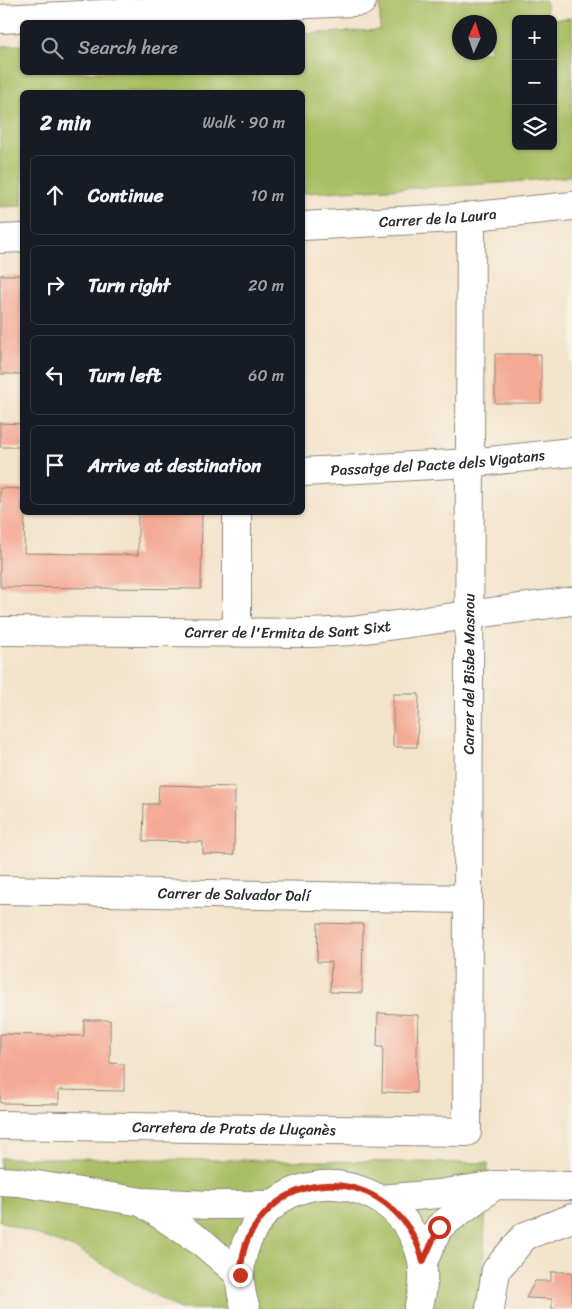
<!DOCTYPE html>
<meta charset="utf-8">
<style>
body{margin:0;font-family:Sriracha,sans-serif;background:#20242c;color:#f1f3f6}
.controls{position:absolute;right:15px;top:15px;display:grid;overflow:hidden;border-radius:8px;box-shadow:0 1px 4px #0004}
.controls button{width:45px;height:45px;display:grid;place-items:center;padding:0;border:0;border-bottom:1px solid #363941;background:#171b24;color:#f1f3f6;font:25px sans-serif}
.compass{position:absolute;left:452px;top:15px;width:45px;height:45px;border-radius:50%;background:#171b24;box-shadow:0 1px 4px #0004;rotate:3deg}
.stop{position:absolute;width:15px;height:15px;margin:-11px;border:4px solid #c8321e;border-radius:50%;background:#fff}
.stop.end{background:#c8321e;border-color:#fff;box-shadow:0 1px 5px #0008}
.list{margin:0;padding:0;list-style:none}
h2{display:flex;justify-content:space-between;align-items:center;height:65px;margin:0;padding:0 20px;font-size:21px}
h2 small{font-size:16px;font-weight:400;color:#9ea1a6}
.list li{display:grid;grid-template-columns:32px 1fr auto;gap:15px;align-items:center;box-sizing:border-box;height:80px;margin:0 10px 10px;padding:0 10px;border:1px solid #363941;border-radius:8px}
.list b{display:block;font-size:19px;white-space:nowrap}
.list em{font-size:16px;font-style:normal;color:#9ea1a6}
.icon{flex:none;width:28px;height:28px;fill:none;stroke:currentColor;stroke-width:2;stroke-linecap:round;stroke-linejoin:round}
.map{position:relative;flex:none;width:572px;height:1309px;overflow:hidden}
.search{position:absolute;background:#171b24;box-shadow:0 1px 4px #0004;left:20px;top:20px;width:285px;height:55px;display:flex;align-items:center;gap:12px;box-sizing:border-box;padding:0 18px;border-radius:8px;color:#9ea1a6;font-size:19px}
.panel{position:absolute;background:#171b24;box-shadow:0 1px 4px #0004;left:20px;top:90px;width:285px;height:425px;border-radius:8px}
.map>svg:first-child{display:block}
.green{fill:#a8be63;stroke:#6a7447;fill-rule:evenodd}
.building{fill:#f4a994}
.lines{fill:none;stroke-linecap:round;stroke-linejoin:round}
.minor-casing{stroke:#8f877a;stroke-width:30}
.minor{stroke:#fff;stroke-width:28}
.route{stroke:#c8321e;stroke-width:6}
.labels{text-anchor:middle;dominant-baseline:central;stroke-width:4;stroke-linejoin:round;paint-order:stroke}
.street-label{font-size:15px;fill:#2b2b2b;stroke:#f7f3e8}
</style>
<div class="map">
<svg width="572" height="1309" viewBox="0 0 572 1309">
<rect width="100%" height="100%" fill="#f7f3e8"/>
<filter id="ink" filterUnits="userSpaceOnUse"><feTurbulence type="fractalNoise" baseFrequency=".02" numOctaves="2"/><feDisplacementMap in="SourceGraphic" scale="10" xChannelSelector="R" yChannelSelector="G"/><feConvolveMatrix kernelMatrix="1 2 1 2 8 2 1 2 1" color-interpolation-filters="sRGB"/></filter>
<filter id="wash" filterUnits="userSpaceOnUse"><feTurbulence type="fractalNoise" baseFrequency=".0096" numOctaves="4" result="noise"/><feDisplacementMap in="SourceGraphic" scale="20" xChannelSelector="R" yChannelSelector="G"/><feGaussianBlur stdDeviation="1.12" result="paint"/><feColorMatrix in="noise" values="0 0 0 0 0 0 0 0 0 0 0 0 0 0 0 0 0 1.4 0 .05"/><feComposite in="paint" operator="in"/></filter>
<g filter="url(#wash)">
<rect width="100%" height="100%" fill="#f3e3ca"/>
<path class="green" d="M380,0H546L547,19H516V146H553V19L572,18V176C483,187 392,188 303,193L302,92H22V206L0,207V46L22,45V72H302L303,34L380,30ZM460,22H490V52H460Z
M0,1158H68L488,1163L481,1309H180L147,1291L79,1250L0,1221Z"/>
<g id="blocks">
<path class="building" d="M0,275H22V374H0Z
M495,354H541V403H495Z
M0,423L22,424V447H0Z
M0,488L22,489V512H25L24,553L138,555V512H202L201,589L0,587Z
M393,694H419L417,747H393Z
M159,785L235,787L234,855L203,854V842L143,841L144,804H158Z
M318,923L363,924L362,993L330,992L331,962H317Z
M378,1013L418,1015L416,1093L382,1092L383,1047H377Z
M84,1020H110V1063L124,1064V1091L59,1090V1104L0,1103V1034L84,1036Z
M551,1272H572V1309H552V1299L526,1298L535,1281H551Z"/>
</g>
</g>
<g filter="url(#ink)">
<use href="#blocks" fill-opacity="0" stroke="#8f877a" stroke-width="1"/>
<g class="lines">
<defs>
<g id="minor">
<path d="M0,19L352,2L362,1V0"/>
<path id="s1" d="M302,226L455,218L572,206"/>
<path d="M0,239L22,238"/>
<path id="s2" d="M302,472L470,463L572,452"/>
<path d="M237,512V632"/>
<path id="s3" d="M0,631L310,633L351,631L572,601"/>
<path id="s4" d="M0,890L467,899"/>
<path id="s5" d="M0,1125L467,1132L471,217"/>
<path d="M0,1181L18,1182L142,1202L210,1205H274"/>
<path d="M380,1199L438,1194L496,1185L572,1186"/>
<path d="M143,1203L203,1243L240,1275"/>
<path d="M423,1262L439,1227L491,1188"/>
<path d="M246,1309C237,1285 238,1258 250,1235C300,1136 453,1196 418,1309"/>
<path d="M490,1309L496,1270L525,1236L572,1218"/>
</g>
</defs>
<use href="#minor" class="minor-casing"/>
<use href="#minor" class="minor"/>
</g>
</g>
<g class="lines" filter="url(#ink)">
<path class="route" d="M240,1275C242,1258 244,1242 254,1228C301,1155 404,1180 423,1262L439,1227"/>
</g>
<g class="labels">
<g class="street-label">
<text stroke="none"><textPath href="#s1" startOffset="136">Carrer de la Laura</textPath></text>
<text stroke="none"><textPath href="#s2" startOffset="136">Passatge del Pacte dels Vigatans</textPath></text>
<text stroke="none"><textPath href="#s3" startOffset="288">Carrer de l'Ermita de Sant Sixt</textPath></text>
<text stroke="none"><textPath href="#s5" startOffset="925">Carrer del Bisbe Masnou</textPath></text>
<text stroke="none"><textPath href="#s4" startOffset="234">Carrer de Salvador Dalí</textPath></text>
<text stroke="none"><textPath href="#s5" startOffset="234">Carretera de Prats de Lluçanès</textPath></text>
</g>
</g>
</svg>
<div class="controls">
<button>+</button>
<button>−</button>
<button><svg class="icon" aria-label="layers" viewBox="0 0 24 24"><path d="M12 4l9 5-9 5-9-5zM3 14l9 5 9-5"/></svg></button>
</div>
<svg class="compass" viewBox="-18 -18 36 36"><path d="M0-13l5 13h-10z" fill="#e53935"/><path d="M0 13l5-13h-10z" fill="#9ea1a6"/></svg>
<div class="stop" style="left:439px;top:1227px"></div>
<div class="stop end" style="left:240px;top:1275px"></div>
<div class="search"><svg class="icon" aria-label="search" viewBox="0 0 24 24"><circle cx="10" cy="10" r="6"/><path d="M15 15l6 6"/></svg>Search here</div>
<section class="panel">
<h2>2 min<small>Walk · 90 m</small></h2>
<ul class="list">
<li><svg class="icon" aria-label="ahead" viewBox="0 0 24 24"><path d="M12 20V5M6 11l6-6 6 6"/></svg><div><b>Continue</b></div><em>10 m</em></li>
<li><svg class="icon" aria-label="right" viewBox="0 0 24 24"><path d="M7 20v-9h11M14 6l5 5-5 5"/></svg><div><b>Turn right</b></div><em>20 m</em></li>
<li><svg class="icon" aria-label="left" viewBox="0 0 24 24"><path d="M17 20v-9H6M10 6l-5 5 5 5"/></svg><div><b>Turn left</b></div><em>60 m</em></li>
<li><svg class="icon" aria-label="arrive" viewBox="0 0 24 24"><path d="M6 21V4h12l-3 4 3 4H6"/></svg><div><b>Arrive at destination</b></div></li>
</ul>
</section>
</div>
